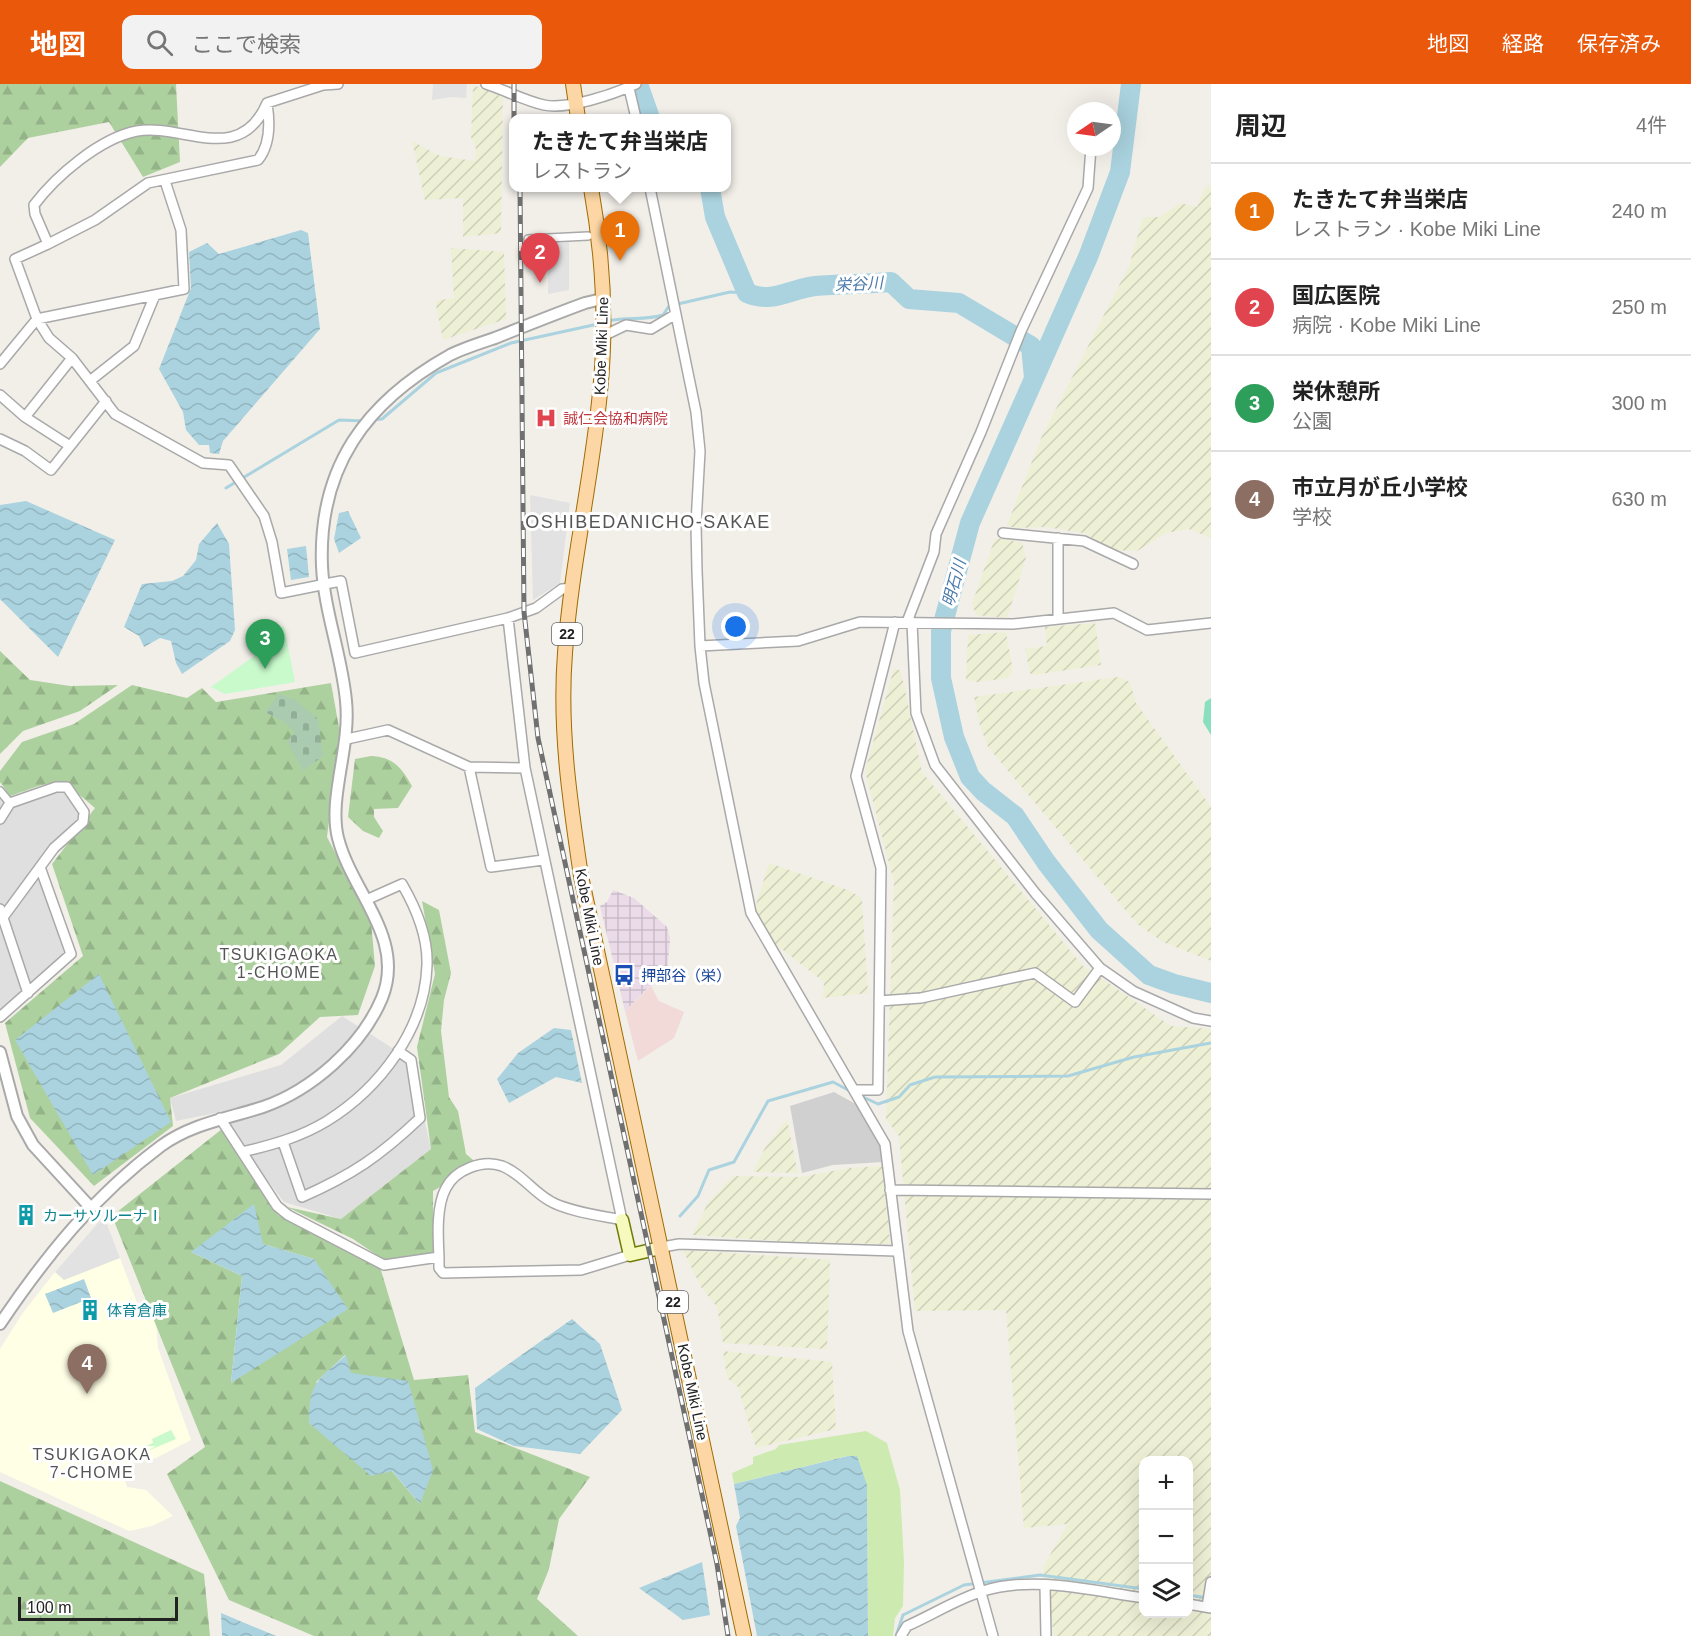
<!DOCTYPE html>
<html lang="ja">
<meta charset="utf-8">
<style>
body{margin:0;font-family:Helvetica,"Noto Sans JP",sans-serif;background:#f2f2f2;color:#222}
.controls{position:absolute;right:18px;bottom:18px;display:grid;overflow:hidden;border-radius:12px;box-shadow:0 6px 24px #0002}
.controls button{width:54px;height:54px;display:grid;place-items:center;padding:0;border:0;border-bottom:2px solid #e0e0e0;background:#fff;color:#222;font:30px sans-serif}
.compass{position:absolute;left:1067px;top:18px;width:54px;height:54px;border-radius:50%;background:#fff;box-shadow:0 6px 24px #0002;rotate:257deg}
.scale{position:absolute;left:18px;bottom:15px;width:160px;box-sizing:border-box;padding-left:6px;border:3px solid #222;border-top:0;font-size:16px;line-height:21px;white-space:nowrap;color:#222;-webkit-text-stroke:4px #fff;paint-order:stroke}
.you{position:absolute;left:736px;top:543px;width:21px;height:21px;margin:-15px;border:4px solid #fff;border-radius:50%;background:#1a73e8;box-shadow:0 0 0 9px #1a73e833}
.badge{display:grid;place-items:center;width:39px;height:39px;border-radius:50%;background:#ea580c;color:#fff;font-size:20px;font-weight:700}
.pin{position:absolute;translate:-50% -50px;filter:drop-shadow(0 2px 3px #0008)}
.pin::after{content:'';position:absolute;top:32px;width:21px;height:18px;background:inherit;clip-path:polygon(0 0,100% 0,50% 100%)}
.popup{position:absolute;left:509px;top:30px;width:222px;height:78px;box-sizing:border-box;display:grid;place-content:center;border-radius:12px;background:#fff;filter:drop-shadow(0 2px 4px #0005);font-size:20px;white-space:nowrap;color:#767676}
.popup b{font-size:22px;color:#222}
.popup::after{content:'';position:absolute;left:50%;top:100%;margin-left:-12px;border:12px solid transparent;border-top-color:#fff}
.list{margin:0;padding:0;list-style:none}
h2{display:flex;justify-content:space-between;align-items:center;height:78px;margin:0;padding:0 24px;font-size:26px}
h2 small{font-size:20px;font-weight:400;color:#767676}
.list li{display:grid;grid-template-columns:39px 1fr auto;gap:18px;align-items:center;box-sizing:border-box;height:96px;padding:0 24px;border-top:2px solid #e0e0e0}
.list b{display:block;font-size:22px;white-space:nowrap}
.list p{margin:0;font-size:20px;white-space:nowrap;color:#767676}
.list em{font-size:20px;font-style:normal;color:#767676}
.icon{flex:none;width:33px;height:33px;fill:none;stroke:currentColor;stroke-width:2;stroke-linecap:round;stroke-linejoin:round}
.map{position:relative;flex:none;width:1211px;height:1552px;overflow:hidden}
header{display:flex;align-items:center;gap:36px;box-sizing:border-box;height:84px;padding:0 30px;background:#ea580c;color:#fff}
header strong{font-size:28px}
nav{display:flex;gap:33px;margin-inline-start:auto;font-size:21px}
.search{width:420px;height:54px;background:#f2f2f2;display:flex;align-items:center;gap:15px;box-sizing:border-box;padding:0 21px;border-radius:12px;color:#767676;font-size:22px}
main{display:flex}
aside{flex:1;background:#fff}
.map>svg:first-child{display:block}
.residential{fill:#e0dfdf}
.commercial{fill:#f2dad9}
.industrial{fill:url(#industrial-grid)}
.education{fill:#ffffe5}
.religious{fill:#d0d0d0}
.farmland{fill:url(#farmland-furrows);fill-rule:evenodd}
.grass{fill:#cdebb0}
.forest{fill:url(#forest-firs);fill-rule:evenodd}
.cemetery{fill:url(#cemetery-stones)}
.park{fill:#c8facc}
.pitch{fill:#88e0be}
.parking{fill:#e2e2e2}
.water{fill:url(#water-waves)}
.lines{fill:none;stroke-linecap:round;stroke-linejoin:round}
.stream{stroke:#aad3df;stroke-width:3}
.river{stroke:#aad3df;stroke-width:20}
.pedestrian-casing{stroke:#a9a9a9;stroke-width:10}
.minor-casing{stroke:#a9a9a9;stroke-width:12}
.tertiary-casing{stroke:#a9a9a9;stroke-width:14}
.secondary-casing{stroke:#707d05;stroke-width:15}
.primary-casing{stroke:#a06b00;stroke-width:16}
.pedestrian{stroke:#fff;stroke-width:7}
.minor{stroke:#fff;stroke-width:9}
.tertiary{stroke:#fff;stroke-width:10}
.secondary{stroke:#f7fabf;stroke-width:12}
.primary{stroke:#fcd6a4;stroke-width:14}
.rail-casing{stroke:#707070;stroke-width:5}
.rail{stroke:#fff;stroke-width:3;stroke-dasharray:9;stroke-linecap:butt}
.labels{text-anchor:middle;dominant-baseline:central;stroke-width:6;stroke-linejoin:round;paint-order:stroke}
.shield{fill:#fff;stroke:#646464;stroke-width:1.5}
.shield-label{font-size:14px;font-weight:bold;fill:#222}
.street-label{font-size:15px;fill:#222;stroke:#fff}
.health-label{font-size:15px;fill:#be3a42;stroke:#fff;text-anchor:start}
.transit-label{font-size:15px;fill:#164399;stroke:#fff;text-anchor:start}
.culture-label{font-size:15px;fill:#0d838f;stroke:#fff;text-anchor:start}
.water-label{font-size:16px;font-style:italic;fill:#4a7aab;stroke:#fff}
.neighbourhood-label{font-size:16px;letter-spacing:1.5px;fill:#555;stroke:#fff}
.quarter-label{font-size:18px;letter-spacing:1.5px;fill:#555;stroke:#fff}
</style>
<header>
<strong>地図</strong>
<div class="search"><svg class="icon" aria-label="search" viewBox="0 0 24 24"><circle cx="10" cy="10" r="6"/><path d="M15 15l6 6"/></svg>ここで検索</div>
<nav><a>地図</a><a>経路</a><a>保存済み</a></nav>
</header>
<main>
<div class="map">
<svg width="1211" height="1552" viewBox="0 0 1211 1552">
<defs>
<pattern id="industrial-grid" width="8" height="8" patternUnits="userSpaceOnUse" patternTransform="scale(1.5)"><rect width="8" height="8" fill="#ebdbe8"/><path d="M0 4h8M4 0v8" fill="none" stroke="#c9bcc7"/></pattern>
<pattern id="farmland-furrows" width="10" height="10" patternUnits="userSpaceOnUse" patternTransform="scale(1.5)"><rect width="10" height="10" fill="#eef0d5"/><path d="M-1 1l2-2M0 10L10 0M9 11l2-2" fill="none" stroke="#ccceb7"/></pattern>
<pattern id="forest-firs" width="22" height="20" patternUnits="userSpaceOnUse" patternTransform="scale(1.5)"><rect width="22" height="20" fill="#add19e"/><path d="M5 1l3.5 6h-7zM16 11l3.5 6h-7z" fill="#95b388"/></pattern>
<pattern id="cemetery-stones" width="16" height="16" patternUnits="userSpaceOnUse" patternTransform="scale(1.5)"><rect width="16" height="16" fill="#aacbaf"/><path d="M2 7V4a2 2 0 0 1 4 0v3zM10 15v-3a2 2 0 0 1 4 0v3z" fill="#92ae96"/></pattern>
<pattern id="water-waves" width="16" height="10" patternUnits="userSpaceOnUse" patternTransform="scale(1.5)"><rect width="16" height="10" fill="#aad3df"/><path d="M0 5q4-4 8 0t8 0" fill="none" stroke="#92b5bf"/></pattern>
</defs>
<rect width="100%" height="100%" fill="#f2efe9"/>
<path class="residential" d="M63,705L80,724L81,732L51,759L37,778L67,866L64,872L5,927L0,926V712L14,722Z
M342,932L411,976L431,1065L341,1135L284,1118L216,1029L176,1037L170,1014L281,981Z"/>
<path class="commercial" d="M651,902L659,917L684,928L674,954L638,977L625,927Z"/>
<path class="industrial" d="M613,806L634,814L667,843L670,854L667,892L648,904L625,927L600,822L607,818Z"/>
<path class="education" d="M104,1132L139,1224L146,1228L155,1226L158,1264L191,1356L156,1374L121,1382L127,1403L146,1406L173,1432L152,1442L129,1447L0,1388V1265L22,1230L55,1188Z"/>
<path class="religious" d="M834,1008L861,1023L881,1057L883,1078L833,1081L802,1089L790,1022Z"/>
<path class="farmland" d="M473,1L503,13L501,149L463,153V114L425,116L412,57L440,72L475,77L476,65L471,53Z
M1211,100V454L1189,445L1166,449L1137,467L1113,466L1084,449L1046,443L1015,444L1007,441L1042,352L1129,182L1143,133H1159L1180,119L1197,123L1204,105Z
M451,164L504,168L506,235L443,256L435,217L454,214Z
M995,454L1022,458L1026,474L1007,534L976,531L972,520Z
M1095,539L1101,581L1033,591L1030,589L1025,565L1047,562L1045,543Z
M1006,548L1013,587L1008,594L978,598L966,596L968,551Z
M894,584L901,587L922,688L1083,882L1171,942L1211,945V1552H1054L1043,1483L1068,1440L1024,1444L1006,1226L915,1227L899,1052L886,1035L894,798L865,687ZM1144,1376H1188V1530H1144Z
M1118,593L1130,598L1136,619L1211,723V877L1163,858L1137,840L988,663L980,642L974,613Z
M769,779L851,807L862,815L868,909L823,914L824,898L774,859L755,824Z
M787,1035L798,1089L753,1088L766,1062Z
M883,1082L890,1160L794,1158L692,1151L709,1117L733,1092L801,1093L849,1084Z
M683,1166L830,1176L827,1265L723,1259L717,1223L701,1203Z
M723,1267L832,1278L836,1345L756,1364L738,1303L727,1294Z"/>
<path class="grass" d="M866,1347L887,1359L900,1406L904,1478L903,1522L895,1534L893,1552H868L867,1401L847,1372L734,1400L732,1389L753,1380V1373L776,1365L779,1361Z"/>
<path class="forest" d="M0,0H176L180,78L143,93L109,38L28,54L0,83Z
M0,567L30,596L70,602L118,601L80,627L23,647L0,670Z
M331,599L340,649L327,753L371,837L375,882L358,931L320,933L279,970L170,1014L173,1042L94,1102L30,1034L5,939L83,872L52,780L95,724C56,690 57,696 10,712L0,698V687L22,658L74,640L132,601L187,614L202,604L216,618Z
M371,672C393,673 401,683 412,702L398,724L374,725V733L383,747L379,754L363,747L348,733L355,675Z
M422,817L439,826L451,889L444,916L441,947L449,1013L458,1027L466,1070L479,1081L433,1107V1172L384,1176L353,1155L287,1123L341,1135L431,1065L417,963L435,890Z
M222,1045L278,1131L380,1183L414,1296L468,1291L475,1348L590,1393L559,1435L549,1485L537,1515L578,1552H314L229,1516L167,1390L205,1363L112,1132ZM263,1160L314,1175L231,1299L242,1192L191,1168ZM345,1271L350,1289L419,1419L316,1298Z
M0,1397L204,1490L210,1552H0Z"/>
<path class="cemetery" d="M279,610L295,616L318,635L323,672L303,687L287,657L295,648L284,638L265,628Z"/>
<path class="park" d="M284,542L295,598L225,610L211,603L264,565L266,548Z
M171,1346L176,1355L145,1368L156,1362H146L153,1359L152,1355Z"/>
<path class="pitch" d="M1211,614V651L1203,638L1205,618Z"/>
<path class="parking" d="M433,0H467L466,14L451,13L432,16Z
M569,158V206L548,210V161Z
M531,166H546V185H531Z
M530,411L570,419L560,499L533,516Z
M104,1132L120,1174L64,1196L55,1188Z"/>
<path class="water" d="M301,146L308,149L320,245L223,357L219,370L210,369L209,361H199L186,346L183,328L159,285L191,204L189,168L207,159L219,170Z
M26,417L115,456L58,573L0,515V421Z
M348,427L361,454L339,469L334,455L339,429Z
M217,439L229,460L235,546L230,557L182,590L176,579L171,557L160,554L144,563L139,552L124,543L142,500L172,497L183,492L196,476L199,460Z
M306,462L309,493L291,496L287,465Z
M99,890L171,1038L93,1091L15,956Z
M554,944L571,946L582,999L556,993L509,1019L497,995L518,969Z
M254,1120L263,1160L314,1175L348,1225L231,1299L242,1192L191,1168Z
M84,1195L91,1214L53,1229L45,1210Z
M572,1235L600,1260L622,1326L580,1370L514,1362L477,1345L475,1304Z
M346,1271L351,1289L408,1297L433,1386L420,1420L392,1387L371,1392L309,1339C309,1299 317,1296 346,1271Z
M848,1372H857L867,1401L868,1552H757L736,1442L740,1434L734,1400Z
M702,1478L710,1531L683,1536L639,1504Z
M221,1529L276,1552H222Z"/>
<g class="lines">
<path class="stream" d="M608,237C628,232 644,237 663,231L669,222L730,208L747,209
M372,336L382,335L436,289L511,259L598,240
M226,404L339,336L365,337
M861,1012L878,1020L899,1013L910,1001L935,993L1068,992L1134,973L1211,959
M680,1132L698,1112L709,1086L734,1078L768,1017L833,998L850,1007
M1188,1511L1208,1514
M896,1552L903,1531L964,1501L1040,1491L1144,1505"/>
<path class="river" d="M638,0L650,34
M1131,0L1120,88L1088,173L970,439L941,547V594L954,653L970,693L983,707L1015,732L1046,778L1099,846L1149,891L1174,900L1211,909
M710,104L715,133L747,209C773,220 790,205 815,202C840,200 866,200 891,198L909,215L959,219L1031,262L1034,294"/>
<defs>
<path id="pedestrian" d="M528,155L588,152
M0,707L10,719"/>
<path id="minor" d="M486,0C505,6 525,17 544,21C568,26 614,10 636,0
M628,0L636,34
M650,104L696,328L700,367L696,440L697,487L700,562L704,599L751,829L885,1060L908,1247L993,1552
M48,160L95,136L148,99L258,76C270,61 270,38 267,20
M603,252L626,241L651,245L676,230
M0,280L37,235L184,205L181,146L165,97
M91,296L134,262L155,211
M0,311L25,333L70,362
M25,333L72,274
M0,355L25,367L51,386L106,317
M1003,449L1084,457L1133,480
M1058,454V535
M325,500L341,497L355,569L508,534L536,524L562,505L573,504
M321,501L281,509L272,458L264,432L229,381L203,379L115,330L72,274L49,254L37,235L15,175L48,160L35,130L34,121C56,92 100,54 137,47C182,39 240,83 267,19L323,1L338,0
M907,538L934,468L936,450L981,348L1021,247L1088,104L1091,63
M912,538L916,629L935,681L1036,810L1100,884L1133,907L1193,934L1211,937
M700,562L798,557L860,538L1013,540L1114,529L1147,546L1211,539
M347,655L388,646L469,683L525,684
M469,683L491,783L543,776
M0,735L10,719L56,703H67L84,728L83,738L54,764L4,832
M0,825L28,909
M879,917L921,914L1035,889L1075,918L1100,884
M0,933L71,870L40,783
M855,1006H878L881,784L856,692L895,538
M220,1034L277,1122L288,1131L384,1181L439,1173C438,1153 436,1122 446,1104C455,1086 482,1075 502,1082C522,1090 532,1107 550,1117C566,1127 603,1132 622,1136L525,684L508,534
M283,1058L302,1113C352,1091 380,1072 420,1034L411,976L398,967
M242,1068C272,1061 301,1053 327,1037C380,1004 425,945 427,881C428,853 416,824 402,800L366,816
M890,1106L1211,1110
M657,1164L679,1160L896,1167
M439,1173V1184L443,1189L581,1186L630,1171
M1045,1502L1046,1552
M1188,1520L1211,1524
M1207,1523L1211,1498
M901,1552L907,1542C932,1531 957,1515 983,1507C1033,1491 1093,1507 1144,1514"/>
<path id="tertiary" d="M0,968L17,1032L33,1061L90,1123
M0,1240C45,1173 95,1111 161,1062C191,1040 229,1034 263,1023C312,1006 362,962 382,914C406,854 352,809 338,754C328,714 351,663 346,617C342,572 324,527 322,482C318,383 366,318 450,271C464,264 480,259 495,254C525,242 555,230 585,219L602,215"/>
<path id="secondary" d="M622,1136L630,1171L656,1165"/>
<path id="primary" d="M573,0L578,34
M591,104C603,171 607,239 600,308C592,395 571,482 565,569C559,644 570,718 581,792L744,1552"/>
</defs>
<use href="#pedestrian" class="pedestrian-casing"/>
<use href="#minor" class="minor-casing"/>
<use href="#tertiary" class="tertiary-casing"/>
<use href="#secondary" class="secondary-casing"/>
<use href="#primary" class="primary-casing"/>
<use href="#pedestrian" class="pedestrian"/>
<use href="#minor" class="minor"/>
<use href="#tertiary" class="tertiary"/>
<use href="#secondary" class="secondary"/>
<use href="#primary" class="primary"/>
<defs>
<path id="rail" d="M514,0V34
M520,104L524,528L538,654L717,1480L728,1552"/>
</defs>
<use href="#rail" class="rail-casing"/>
<use href="#rail" class="rail"/>
</g>
<defs>
<symbol id="hospital-bare" viewBox="-9 -9 18 18"><path d="M-5-5h3v3.5h4V-5h3V5h-3V1.5h-4V5h-3Z" fill="#e0444e" stroke="#fff" stroke-width="2.5" paint-order="stroke"/></symbol>
<symbol id="bus-bare" viewBox="-9 -9 18 18"><path d="M-5-6H5V4H4V6H2V4H-2V6H-4V4H-5ZM-3.5-4V0h7V-4ZM-3.5 1.2v1.5H-2V1.2ZM2 1.2v1.5H3.5V1.2Z" fill="#1a4fb4" stroke="#fff" stroke-width="2.5" paint-order="stroke"/></symbol>
<symbol id="building-bare" viewBox="-9 -9 18 18"><path d="M-4-6H4V6H1V3H-1V6H-4ZM-2.5-4.3h1.7v1.8h-1.7ZM.8-4.3h1.7v1.8H.8ZM-2.5-1h1.7V.8h-1.7ZM.8-1h1.7V.8H.8Z" fill="#0f9aa8" stroke="#fff" stroke-width="2.5" paint-order="stroke"/></symbol>
</defs>
<g fill-rule="evenodd">
<use href="#hospital-bare" x="531" y="319" width="30" height="30"/>
<use href="#bus-bare" x="609" y="876" width="30" height="30"/>
<use href="#building-bare" x="11" y="1116" width="30" height="30"/>
<use href="#building-bare" x="75" y="1211" width="30" height="30"/>
</g>
<g class="labels">
<g class="shield">
<rect x="552" y="539" width="30" height="22" rx="4.5"/>
<rect x="658" y="1207" width="30" height="22" rx="4.5"/>
</g>
<g class="shield-label">
<text x="567" y="550">22</text>
<text x="673" y="1218">22</text>
</g>
<g class="street-label">
<text transform="translate(601 262) rotate(-88)">Kobe Miki Line</text>
<text transform="translate(590 833) rotate(79)">Kobe Miki Line</text>
<text transform="translate(693 1308) rotate(78)">Kobe Miki Line</text>
</g>
<g class="health-label">
<text x="563" y="334">誠仁会協和病院</text>
</g>
<g class="transit-label">
<text x="641" y="891">押部谷（栄）</text>
</g>
<g class="culture-label">
<text x="43" y="1131">カーサソルーナⅠ</text>
<text x="107" y="1226">体育倉庫</text>
</g>
<g class="water-label">
<text transform="translate(859 200) rotate(-3)">栄谷川</text>
<text transform="translate(954 499) rotate(-75)">明石川</text>
</g>
<g class="neighbourhood-label">
<text x="279" y="870">TSUKIGAOKA<tspan x="279" dy="18">1-CHOME</tspan></text>
<text x="92" y="1370">TSUKIGAOKA<tspan x="92" dy="18">7-CHOME</tspan></text>
</g>
<g class="quarter-label">
<text x="648" y="438">OSHIBEDANICHO-SAKAE</text>
</g>
</g>
</svg>
<div class="controls">
<button>+</button>
<button>−</button>
<button><svg class="icon" aria-label="layers" viewBox="0 0 24 24"><path d="M12 4l9 5-9 5-9-5zM3 14l9 5 9-5"/></svg></button>
</div>
<svg class="compass" viewBox="-18 -18 36 36"><path d="M0-13l5 13h-10z" fill="#e53935"/><path d="M0 13l5-13h-10z" fill="#767676"/></svg>
<div class="scale">100 m</div>
<div class="you"></div>
<div class="pin badge" style="left:620px;top:177px;background:#e8710a">1</div>
<div class="popup"><b>たきたて弁当栄店</b>レストラン</div>
<div class="pin badge" style="left:540px;top:199px;background:#e0444e">2</div>
<div class="pin badge" style="left:265px;top:585px;background:#2e9e5b">3</div>
<div class="pin badge" style="left:87px;top:1310px;background:#8d6e63">4</div>
</div>
<aside>
<h2>周辺<small>4件</small></h2>
<ul class="list">
<li><span class="badge" style="background:#e8710a">1</span><div><b>たきたて弁当栄店</b><p>レストラン · Kobe Miki Line</p></div><em>240 m</em></li>
<li><span class="badge" style="background:#e0444e">2</span><div><b>国広医院</b><p>病院 · Kobe Miki Line</p></div><em>250 m</em></li>
<li><span class="badge" style="background:#2e9e5b">3</span><div><b>栄休憩所</b><p>公園</p></div><em>300 m</em></li>
<li><span class="badge" style="background:#8d6e63">4</span><div><b>市立月が丘小学校</b><p>学校</p></div><em>630 m</em></li>
</ul>
</aside>
</main>
